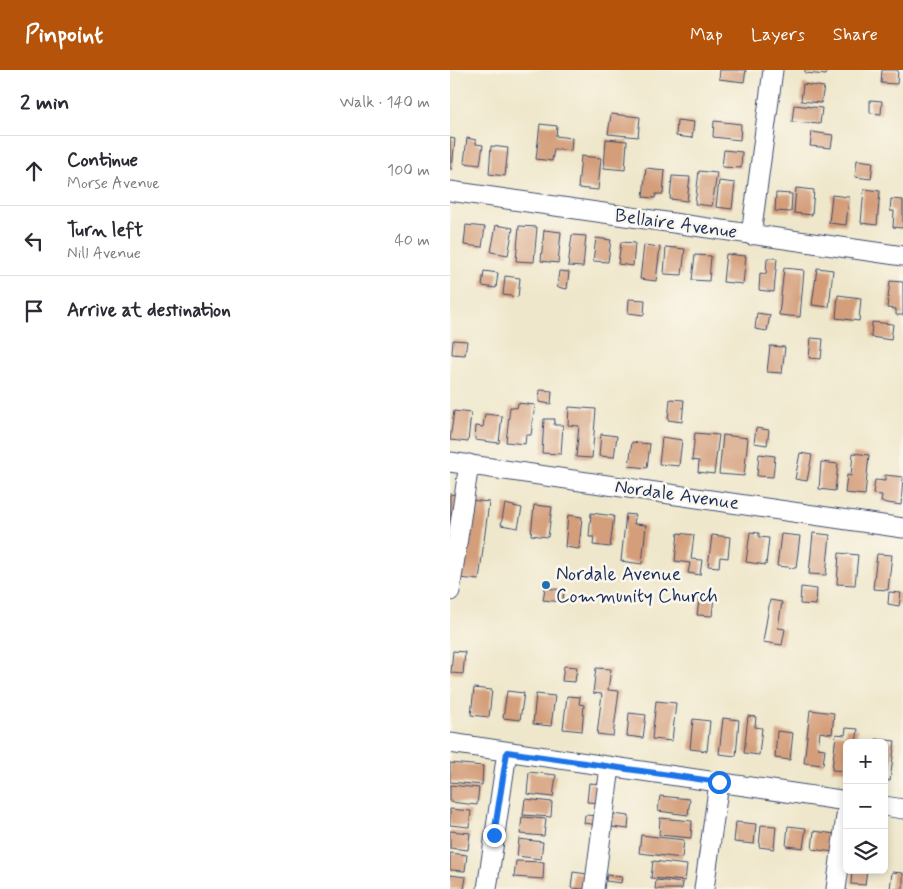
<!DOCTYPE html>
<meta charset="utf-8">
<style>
body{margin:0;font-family:Mynerve,sans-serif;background:#f2f2f3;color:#2b2b33}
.controls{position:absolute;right:15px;bottom:15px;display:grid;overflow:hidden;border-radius:8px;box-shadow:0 2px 8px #0003}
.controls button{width:45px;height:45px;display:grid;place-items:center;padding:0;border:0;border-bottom:1px solid #e1e1e2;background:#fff;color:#2b2b33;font:25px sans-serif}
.stop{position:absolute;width:15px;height:15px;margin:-11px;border:4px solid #1a73e8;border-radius:50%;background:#fff}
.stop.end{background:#1a73e8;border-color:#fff;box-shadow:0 1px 5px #0008}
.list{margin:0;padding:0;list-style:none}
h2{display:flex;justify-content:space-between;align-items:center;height:65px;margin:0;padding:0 20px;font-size:21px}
h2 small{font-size:16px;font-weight:400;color:#7c7c81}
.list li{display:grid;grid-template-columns:32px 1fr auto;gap:15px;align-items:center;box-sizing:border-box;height:70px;padding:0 20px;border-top:1px solid #e1e1e2}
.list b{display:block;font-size:19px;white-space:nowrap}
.list p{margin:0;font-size:16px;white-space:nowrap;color:#7c7c81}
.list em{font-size:16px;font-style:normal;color:#7c7c81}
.icon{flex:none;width:28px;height:28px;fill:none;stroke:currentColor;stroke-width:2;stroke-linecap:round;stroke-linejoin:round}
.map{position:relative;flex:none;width:453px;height:819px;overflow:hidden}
header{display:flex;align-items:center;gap:30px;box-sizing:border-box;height:70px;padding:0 25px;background:#b45309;color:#fff}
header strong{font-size:24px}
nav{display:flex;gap:28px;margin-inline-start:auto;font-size:18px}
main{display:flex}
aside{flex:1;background:#fff}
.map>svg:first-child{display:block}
.building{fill:#d49e7a}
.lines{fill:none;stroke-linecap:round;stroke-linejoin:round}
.minor-casing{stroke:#3b4b6e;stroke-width:21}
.minor{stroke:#fff;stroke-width:19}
.route{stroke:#1a73e8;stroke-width:6}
.poi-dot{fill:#1f6fb2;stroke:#fbf7ec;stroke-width:2}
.labels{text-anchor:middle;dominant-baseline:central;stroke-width:5;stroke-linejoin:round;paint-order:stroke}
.street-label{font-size:19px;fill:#1b2f5e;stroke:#fbf7ec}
.poi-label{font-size:19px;fill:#1b2f5e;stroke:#fbf7ec;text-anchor:start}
</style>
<header>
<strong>Pinpoint</strong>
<nav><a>Map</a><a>Layers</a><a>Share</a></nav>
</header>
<main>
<aside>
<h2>2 min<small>Walk · 140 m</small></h2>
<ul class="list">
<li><svg class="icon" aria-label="ahead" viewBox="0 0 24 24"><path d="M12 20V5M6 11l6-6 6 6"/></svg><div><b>Continue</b><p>Morse Avenue</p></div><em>100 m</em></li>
<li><svg class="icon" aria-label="left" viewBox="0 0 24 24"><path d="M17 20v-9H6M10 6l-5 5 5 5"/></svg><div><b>Turn left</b><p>Nill Avenue</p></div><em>40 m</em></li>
<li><svg class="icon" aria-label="arrive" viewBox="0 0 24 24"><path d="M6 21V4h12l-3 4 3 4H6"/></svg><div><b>Arrive at destination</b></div></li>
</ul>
</aside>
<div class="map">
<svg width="453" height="819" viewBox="0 0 453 819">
<rect width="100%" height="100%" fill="#fbf7ec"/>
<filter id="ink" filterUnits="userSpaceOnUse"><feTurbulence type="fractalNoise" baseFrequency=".02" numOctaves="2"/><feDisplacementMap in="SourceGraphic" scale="10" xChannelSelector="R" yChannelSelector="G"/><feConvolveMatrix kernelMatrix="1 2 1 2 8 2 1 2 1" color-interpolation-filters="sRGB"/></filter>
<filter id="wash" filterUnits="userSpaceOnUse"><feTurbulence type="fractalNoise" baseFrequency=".0096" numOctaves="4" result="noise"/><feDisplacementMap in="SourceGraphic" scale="20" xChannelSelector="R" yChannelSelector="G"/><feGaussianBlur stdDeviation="1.12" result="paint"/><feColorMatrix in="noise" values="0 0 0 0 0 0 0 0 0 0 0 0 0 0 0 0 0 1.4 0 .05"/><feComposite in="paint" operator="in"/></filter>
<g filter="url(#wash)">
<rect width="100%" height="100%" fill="#efe7cb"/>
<g id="blocks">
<path class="building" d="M270,0H296L294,12L269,9Z
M355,0H377L376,5L355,3Z
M432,0H448L447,14L431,13Z
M353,14L374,17L371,33L351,31Z
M420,30L432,31L431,44L420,43Z
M344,35L372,38L370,54L342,52Z
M161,44L190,47L188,67L158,64Z
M227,50L244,52L242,68L226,66Z
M264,51L291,54L290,70L263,67Z
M90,54L107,56L106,66L122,68L121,81L104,79L102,91L86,89Z
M362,62L383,65L381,78L360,76Z
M0,68L5,69L2,99H0Z
M17,68L26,70V74L33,75L30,95L14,93Z
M156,69L177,71L175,100L154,98Z
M41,76L58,78L55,106L39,104Z
M274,80L292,82L291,98L272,97Z
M131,86L151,88L148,120L128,118Z
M407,90L423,92L421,109L405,107Z
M196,98L215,100L213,124H206L205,128L193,127Z
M249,101L267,103L262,136L245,134Z
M222,106L240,107L237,131L220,129Z
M269,111L285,113L282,139L266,137Z
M346,118L364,120L362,145L344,143Z
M414,119L430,121L427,155L411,153Z
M326,123L342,124L341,142L325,141Z
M382,125L399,127L396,155L379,153Z
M441,129L453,130V158L443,157L444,141H440Z
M16,155L35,157L32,177L14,175Z
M46,155L63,158L58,185L41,182Z
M69,156L87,157L84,192L66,191Z
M94,160L111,162L108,193L91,191Z
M122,165L136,166L133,197L118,196Z
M146,168L161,170L158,192L143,191Z
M171,172L185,173L183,196L168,194Z
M194,175L210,177L206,211L190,209Z
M216,177L235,179L232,205L214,204Z
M276,184L296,186L293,214L273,212Z
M245,185L261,186L259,211L242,210Z
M317,188H327L324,222L309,220L310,203L316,204Z
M334,198L354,200L350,247L329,245Z
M367,198L383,200L379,237L362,235Z
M34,201L48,203L46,218L32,216Z
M109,201L119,202L117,219L107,217Z
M55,206L70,208L68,227L53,225Z
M440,211L453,212V245H446V239L437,238Z
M388,225L411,228L409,251L386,248Z
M179,229L195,230L194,245L178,243Z
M307,243L320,245L317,261L305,259Z
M422,252L443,254L441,270L421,267Z
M361,268L373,269L371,289L359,288Z
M3,270L17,271L15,285L2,284Z
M320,276L335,277L332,303L317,302Z
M90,320L102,321L101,334L89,332Z
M220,329L234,330L232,352L218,350Z
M68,333L85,335L81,365H76L75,374L56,372L60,337L67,338Z
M119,337L146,339L142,388L126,387L129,356L118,355Z
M4,341L21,343L18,372L0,370Z
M35,344L52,346L49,373L25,370L26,356L33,357Z
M94,349H105L104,355H113L111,384L92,383Z
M306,358L319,360L317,375L304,373Z
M245,363L269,365L264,404L248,402L249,391L242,390Z
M151,364L167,366L164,387L149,386Z
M273,365L298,368L294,406L269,404Z
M212,367L232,370L229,396L209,394Z
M182,372L200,374L197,398L179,396Z
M350,383L362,385L357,411L345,409Z
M403,383L419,385L415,425L395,423L397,405L401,406Z
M309,384L325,386L323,407L307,406Z
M371,392L388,394L385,421L369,419Z
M435,405L453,407L451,435L431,432L432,425L423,424L425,410L435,411Z
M0,424L9,425L6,452H0Z
M19,430L39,432L29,510L10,508Z
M55,434L72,438L68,458L51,455Z
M84,435L102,437L98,467L81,465Z
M141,443L164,446L160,477L143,475L144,467H139Z
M176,444L185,445L184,454L196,455L192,494L171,491Z
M118,445L132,447L129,479L115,477Z
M300,462L309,463V467L319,468L316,495L296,492Z
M228,463L244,465L241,489L252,490L250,505L238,503L240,493L225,491Z
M363,463L380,465L376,505L359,504Z
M331,464L350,466L346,498L327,496Z
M262,465L280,467L278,488L270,487L269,497L258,496Z
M389,483L408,485L405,515L387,514Z
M427,484L442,485L438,520L423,519Z
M351,517L367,519L366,535L350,534Z
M95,518L114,520L113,532L93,530Z
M439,522L451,523L449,536L438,534Z
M250,524L264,526L262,546L247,545Z
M320,530L332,532L328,558L335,559L332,575L313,572Z
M3,581L15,582L13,604L1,603Z
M114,596L127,597L125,612L112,611Z
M146,598L161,599L158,620L169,621L163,666L147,664L152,624L143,623Z
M24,618L42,620L39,647L21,645Z
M57,621L74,623L70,650L53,648Z
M86,624L105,626L101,656L83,654Z
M117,626L130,627L129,634L134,635L132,661L113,659Z
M206,631L226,633L222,671L202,669Z
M360,640L384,643L382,664L370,662L368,678L375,679L373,695L354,693Z
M179,643L196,645L193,668L177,666Z
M298,646L306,647L305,657L312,658L309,685L294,683Z
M273,648L289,650L286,686L269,684Z
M243,649L260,651L257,681L240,679Z
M396,658L408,659L406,673H397V701L382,700L386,664L395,665Z
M327,661L343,663L340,690L325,688Z
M426,669L445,671L440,711L434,710V673H425Z
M0,693L33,696L32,715L0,712Z
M79,702L106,705L103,727L77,724Z
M139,713L153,714L152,733L137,732Z
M0,715L29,718L27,735L0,732Z
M210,726L240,729L238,745L208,741Z
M75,729L102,732L101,747L73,745Z
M0,739L21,741L19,757L0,755Z
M163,744L179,746L178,759L162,757Z
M135,745L149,746L148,755L134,753Z
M72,747L96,749L94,766L70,764Z
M210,748L242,751L241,768L209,765Z
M286,752L306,754L304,774L284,772Z
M311,755L326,756L324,779L309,777Z
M338,756L356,758L353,778L336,776Z
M0,761L20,763L18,780L0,778Z
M364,761L385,764L383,782L362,779Z
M191,765L234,770L232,788L189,783Z
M69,769L93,772L91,789L67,786Z
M0,783L17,785L15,801L0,800Z
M66,791L94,792L93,809L64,807Z
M203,791L237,795L235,811L201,808Z
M402,800H417L415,815L401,814Z
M123,802L137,804L135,819L121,818Z
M442,802L453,803V819H440Z
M0,805L16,807L14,819H0Z
M157,805L172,807L171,813L156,811Z
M206,810L233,813L232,819H205Z"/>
</g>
</g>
<g filter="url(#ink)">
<use href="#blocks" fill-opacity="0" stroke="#3b4b6e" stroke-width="1"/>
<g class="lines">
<defs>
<path id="minor" d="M0,121L453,186
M301,165L323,0
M0,392L453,458
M0,521L19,394
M0,673L397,731
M434,736L453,739
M37,819L57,682
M144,819L160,697
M254,819L269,713
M386,819L397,739"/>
</defs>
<use href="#minor" class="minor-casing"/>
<use href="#minor" class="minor"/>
</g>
</g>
<g class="lines" filter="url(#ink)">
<path class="route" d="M44,765L57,682L269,712"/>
</g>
<circle class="poi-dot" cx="96" cy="515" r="5"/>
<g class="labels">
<g class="street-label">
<text transform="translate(226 154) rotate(8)">Bellaire Avenue</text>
<text transform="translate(227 425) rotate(8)">Nordale Avenue</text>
</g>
<g class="poi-label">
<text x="106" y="504">Nordale Avenue<tspan x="106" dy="22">Community Church</tspan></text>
</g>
</g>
</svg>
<div class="controls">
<button>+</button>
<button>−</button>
<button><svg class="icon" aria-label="layers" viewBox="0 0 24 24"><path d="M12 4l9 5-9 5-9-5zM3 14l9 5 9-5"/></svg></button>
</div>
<div class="stop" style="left:269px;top:712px"></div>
<div class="stop end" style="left:44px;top:765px"></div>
</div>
</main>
